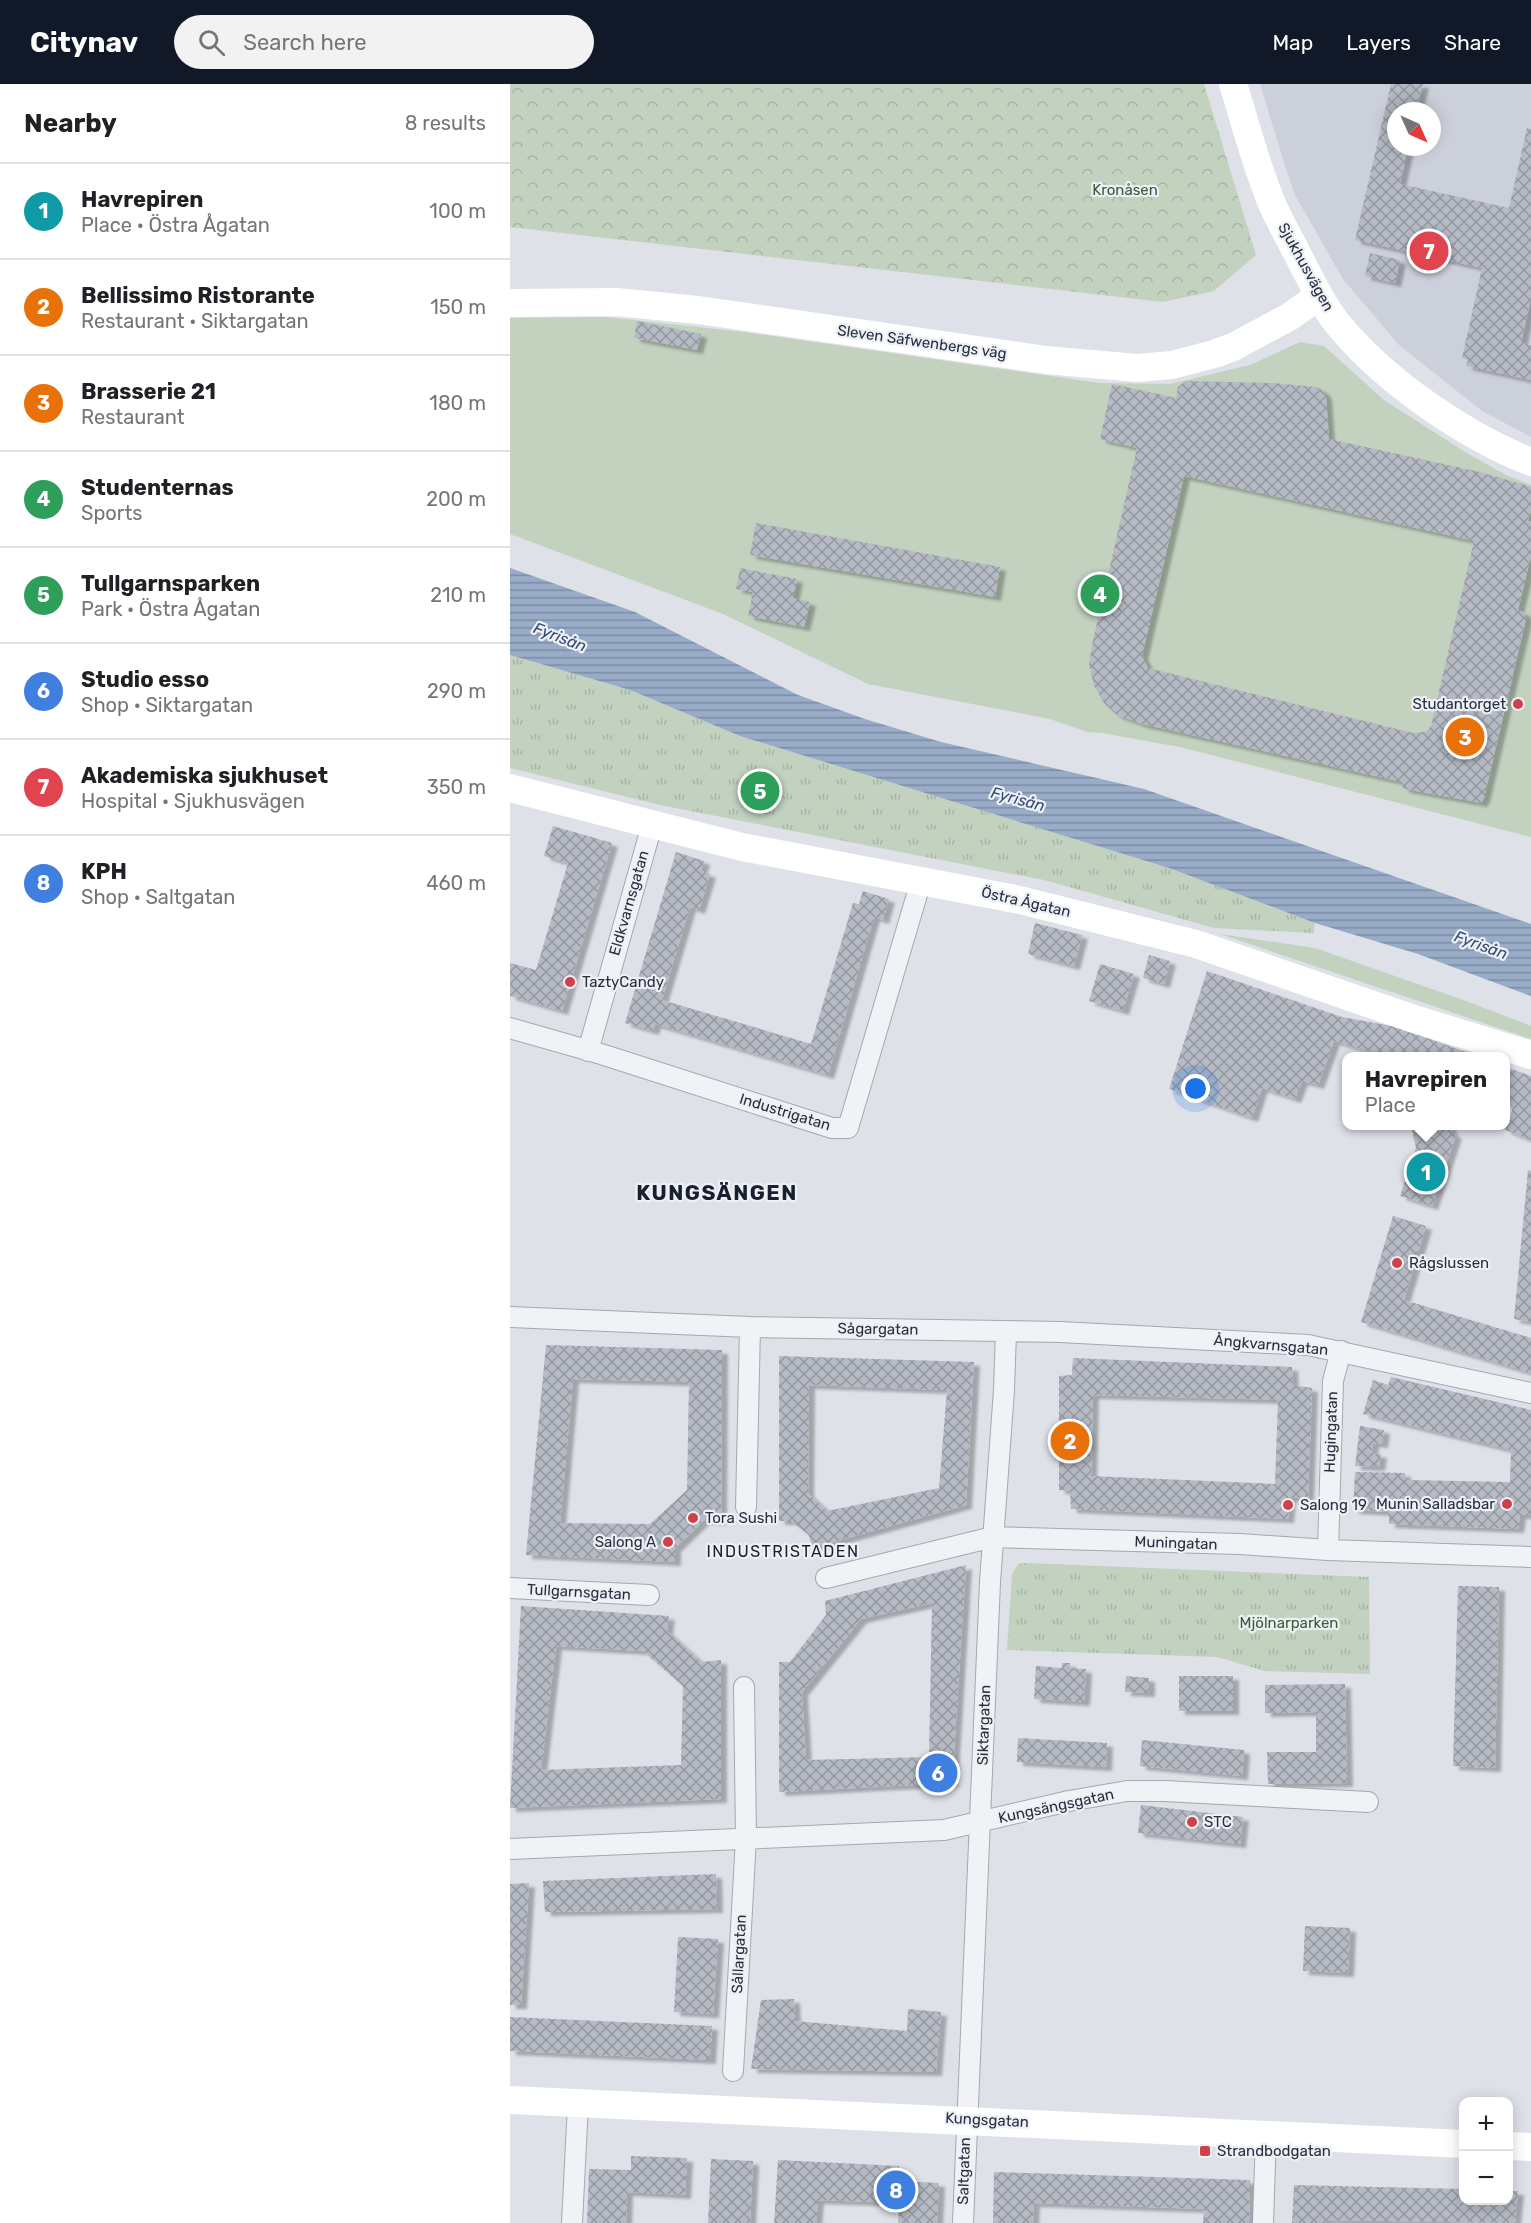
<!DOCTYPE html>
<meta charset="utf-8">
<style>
body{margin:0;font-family:Rubik,sans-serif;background:#f2f2f2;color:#202124}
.controls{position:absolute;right:18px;bottom:18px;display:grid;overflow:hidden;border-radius:12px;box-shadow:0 3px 15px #0003}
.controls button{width:54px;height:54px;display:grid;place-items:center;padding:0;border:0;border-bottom:2px solid #e0e0e0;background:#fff;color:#202124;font:30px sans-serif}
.compass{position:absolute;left:877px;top:18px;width:54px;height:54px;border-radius:50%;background:#fff;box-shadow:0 3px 15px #0003;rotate:135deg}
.you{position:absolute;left:686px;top:1005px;width:21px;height:21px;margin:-15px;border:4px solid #fff;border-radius:50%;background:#1a73e8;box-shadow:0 0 0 9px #1a73e833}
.badge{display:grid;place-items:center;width:39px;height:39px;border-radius:50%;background:#111827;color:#fff;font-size:20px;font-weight:700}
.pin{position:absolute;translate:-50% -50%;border:3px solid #fff;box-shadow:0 2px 6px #0006}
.popup{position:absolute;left:832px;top:968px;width:168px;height:78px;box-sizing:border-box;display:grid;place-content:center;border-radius:12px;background:#fff;filter:drop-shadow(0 2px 4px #0005);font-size:20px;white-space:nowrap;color:#757577}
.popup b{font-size:22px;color:#202124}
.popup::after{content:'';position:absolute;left:50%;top:100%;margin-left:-12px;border:12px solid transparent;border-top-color:#fff}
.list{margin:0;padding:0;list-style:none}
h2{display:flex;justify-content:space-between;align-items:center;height:78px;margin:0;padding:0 24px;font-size:26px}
h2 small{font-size:20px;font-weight:400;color:#757577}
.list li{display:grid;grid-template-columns:39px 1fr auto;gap:18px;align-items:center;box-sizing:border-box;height:96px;padding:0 24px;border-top:2px solid #e0e0e0}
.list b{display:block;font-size:22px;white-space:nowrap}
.list p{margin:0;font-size:20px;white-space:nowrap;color:#757577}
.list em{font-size:20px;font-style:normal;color:#757577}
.icon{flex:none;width:33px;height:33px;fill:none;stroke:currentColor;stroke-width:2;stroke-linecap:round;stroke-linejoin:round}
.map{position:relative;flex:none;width:1021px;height:2139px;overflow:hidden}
header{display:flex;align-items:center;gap:36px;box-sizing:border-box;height:84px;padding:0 30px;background:#111827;color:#fff}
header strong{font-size:28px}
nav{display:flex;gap:33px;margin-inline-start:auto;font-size:21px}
.search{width:420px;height:54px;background:#f2f2f2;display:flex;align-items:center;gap:15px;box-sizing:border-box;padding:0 21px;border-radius:33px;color:#757577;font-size:22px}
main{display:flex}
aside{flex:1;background:#fff}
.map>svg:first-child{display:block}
.built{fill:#ccd0da;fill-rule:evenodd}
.grass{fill:#c2d2bf}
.forest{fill:url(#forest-crowns)}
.park{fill:url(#park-tufts)}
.water{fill:url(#water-rules)}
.building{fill:url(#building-cross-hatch);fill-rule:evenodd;filter:url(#shadow)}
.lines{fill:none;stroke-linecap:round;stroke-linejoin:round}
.street-casing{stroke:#a3a8b2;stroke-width:22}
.street{stroke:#f1f2f6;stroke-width:20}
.secondary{stroke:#fff;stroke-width:28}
.poi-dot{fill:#ce414b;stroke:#edf0f5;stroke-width:2}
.labels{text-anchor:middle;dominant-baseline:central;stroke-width:4.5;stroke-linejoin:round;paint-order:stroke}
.park-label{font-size:15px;fill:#385a34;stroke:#edf0f5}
.street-label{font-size:15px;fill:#272e3e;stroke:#edf0f5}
.poi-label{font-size:15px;fill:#272e3e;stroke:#edf0f5;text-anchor:start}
.water-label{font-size:16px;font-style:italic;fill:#314972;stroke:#edf0f5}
.neighbourhood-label{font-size:16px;letter-spacing:1.5px;fill:#191f2f;stroke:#edf0f5}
.district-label{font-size:21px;font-weight:bold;letter-spacing:1.5px;fill:#191f2f;stroke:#edf0f5}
</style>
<header>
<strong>Citynav</strong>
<div class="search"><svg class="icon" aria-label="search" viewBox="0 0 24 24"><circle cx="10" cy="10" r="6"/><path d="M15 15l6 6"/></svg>Search here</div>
<nav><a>Map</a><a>Layers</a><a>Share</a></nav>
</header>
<main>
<aside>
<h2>Nearby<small>8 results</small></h2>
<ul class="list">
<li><span class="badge" style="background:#0f9aa8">1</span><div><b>Havrepiren</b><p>Place · Östra Ågatan</p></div><em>100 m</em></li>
<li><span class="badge" style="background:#e8710a">2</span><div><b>Bellissimo Ristorante</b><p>Restaurant · Siktargatan</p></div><em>150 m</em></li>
<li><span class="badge" style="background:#e8710a">3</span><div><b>Brasserie 21</b><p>Restaurant</p></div><em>180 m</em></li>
<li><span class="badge" style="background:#2e9e5b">4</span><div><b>Studenternas</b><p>Sports</p></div><em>200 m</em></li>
<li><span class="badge" style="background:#2e9e5b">5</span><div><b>Tullgarnsparken</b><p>Park · Östra Ågatan</p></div><em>210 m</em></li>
<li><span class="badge" style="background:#3f7fe0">6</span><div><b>Studio esso</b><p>Shop · Siktargatan</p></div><em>290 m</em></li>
<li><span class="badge" style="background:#e0444e">7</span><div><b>Akademiska sjukhuset</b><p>Hospital · Sjukhusvägen</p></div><em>350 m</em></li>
<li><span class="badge" style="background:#3f7fe0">8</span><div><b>KPH</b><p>Shop · Saltgatan</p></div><em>460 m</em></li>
</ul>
</aside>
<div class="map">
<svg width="1021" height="2139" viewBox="0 0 1021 2139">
<defs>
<pattern id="forest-crowns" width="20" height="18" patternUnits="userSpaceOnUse" patternTransform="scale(1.5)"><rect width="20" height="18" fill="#c2d2bf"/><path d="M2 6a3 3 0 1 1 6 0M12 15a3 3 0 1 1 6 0" fill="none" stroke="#a7b5a5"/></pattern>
<pattern id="park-tufts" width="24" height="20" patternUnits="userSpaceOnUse" patternTransform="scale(1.5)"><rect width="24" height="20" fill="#c2d2bf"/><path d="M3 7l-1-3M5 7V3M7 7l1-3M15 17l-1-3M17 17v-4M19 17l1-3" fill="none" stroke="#a7b5a5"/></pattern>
<pattern id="water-rules" width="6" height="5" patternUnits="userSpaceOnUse" patternTransform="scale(1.5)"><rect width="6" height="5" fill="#98acc8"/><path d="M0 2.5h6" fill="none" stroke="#7c8ca4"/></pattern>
<pattern id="building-cross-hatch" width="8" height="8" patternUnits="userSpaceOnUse" patternTransform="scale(1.5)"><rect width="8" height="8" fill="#b5bac4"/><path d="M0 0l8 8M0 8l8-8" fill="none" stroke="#9398a1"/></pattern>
<filter id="shadow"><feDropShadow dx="6" dy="4" stdDeviation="1.5" flood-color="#0004"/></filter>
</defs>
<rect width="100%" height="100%" fill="#dee1e8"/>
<path class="built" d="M750,0H1021V353L972,327L889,261L833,195L785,111L775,82ZM886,27H922V63H886Z"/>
<path class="grass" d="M96,233L234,248L590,299L660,300L740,281L790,258L814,262L874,316L955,368L996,391L1021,401V753L670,663L592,649L577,648L540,635L358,600L213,530L0,450V234Z
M710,850L805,864L956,917L1021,942V955Z"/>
<path class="forest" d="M0,0H694L746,171L704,207L653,218L0,143Z"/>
<path class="park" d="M0,571L120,606L230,652L659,784L805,839L803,849L704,844L534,796L150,721L0,684Z
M516,1479L859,1493L860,1590L755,1587L707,1573L497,1566L502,1491L508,1480Z"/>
<path class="water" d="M0,484L125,528L288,611L355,635L431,658L634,705L1021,840V912L908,870L805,839L659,784L230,652L120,606L0,571Z"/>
<path class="building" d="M881,0H913L906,27H886V63H898L890,100L999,124L1017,44L1021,45V214L1011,259L1021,261V296L956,282L958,276L952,274L972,184L845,156Z
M860,169L890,176L885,199L855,192Z
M127,237L191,250L187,266L124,254Z
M676,297L764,299L806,303L812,306L816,312L819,355L970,388L1021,403V426L1018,437L1021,438V472L1008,526L1015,529L1016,535L974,714L971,719L895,705L893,704L892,698L632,640L607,631L594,619L584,602L579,581L582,561L627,364L590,355L602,300L666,314L668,303ZM674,392L964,457L921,642L915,648L903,649L638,584L632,572Z
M246,439L490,483L485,513L240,471Z
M230,484L287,495L283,514L300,518L294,543L238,532L243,508L226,505Z
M43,742L102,759L52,927L0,912V879L26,886L58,779L34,772Z
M166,768L194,777L191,787L200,790L189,826L180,823L152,916L301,960L343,819L349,820L353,807L379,815L373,836L364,833L318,991L145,940L143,947L115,939Z
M525,839L572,851L564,882L518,870Z
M639,871L660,877L654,900L633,894Z
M590,880L624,890L613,927L579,917Z
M697,887L832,933L887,943L967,972H876L824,957L808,1001L792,997L785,1015L752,1004L742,1034L659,1005Z
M996,983L1021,992V1056L995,1046L1003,1024L996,1021Z
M901,1042H940L942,1049L946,1051L922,1122L890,1112L906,1064Z
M1018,1086L1021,1087V1238L1004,1235Z
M883,1132L916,1142L894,1216L1021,1254V1289L851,1238Z
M36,1261L212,1266L211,1437L194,1436L165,1464V1478L16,1471ZM63,1295L179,1298L177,1406L140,1440L50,1439Z
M269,1272L464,1278L456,1421L302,1464L299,1451L281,1437H269ZM299,1301L437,1306L429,1404L317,1427L298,1409Z
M563,1274L782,1283L783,1301L802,1304L798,1413L780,1414L778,1435L561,1425L560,1407L549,1406V1292L562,1291ZM583,1311L768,1316L765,1400L581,1392Z
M881,1293L1021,1326V1431H1010L1008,1445L879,1440V1428L843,1426L845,1388L895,1389V1396L1000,1398L1001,1366L853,1330L863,1296L878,1301Z
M850,1342L874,1346L872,1360L863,1359L862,1369L871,1370L869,1383L845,1382Z
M456,1481L442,1699L269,1708V1578H280L316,1531L315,1517ZM422,1519L419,1673L296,1676L292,1608L351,1535Z
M948,1502L989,1503L985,1684L943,1682Z
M11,1522L159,1532L157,1547L191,1578L211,1576V1715L0,1724ZM46,1562L133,1567L173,1602L171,1681L31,1686Z
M552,1579H560V1584L576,1585L574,1618L524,1615L526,1582L552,1584Z
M616,1592L639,1594V1609L615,1608Z
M669,1592H723V1627H669Z
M835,1600L837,1699L758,1700L757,1668H806V1628L755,1629V1601Z
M508,1654L597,1659L596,1683L507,1678Z
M632,1656L734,1666L732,1692L630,1682Z
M631,1721L733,1733L730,1760L628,1749Z
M206,1790L207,1825L35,1828L33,1797Z
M19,1799L11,1921H0V1800Z
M795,1842L840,1844L838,1889L793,1887Z
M168,1853L208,1855L203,1930L164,1928Z
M284,1915L285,1937L397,1947L398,1925L431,1928L426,1988L241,1985L251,1916Z
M0,1933L202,1942L200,1976L0,1967Z
M121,2072L177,2074L175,2111L117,2108L116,2139H77L79,2085L121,2086Z
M201,2075L243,2077L240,2139H198Z
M268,2076L389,2082L388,2097L429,2099L427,2139H388L389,2119L308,2116L306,2139H264Z
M484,2088L740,2096L739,2139H693L694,2125L524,2119L523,2139H483Z
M784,2101L954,2105V2116H999V2107H1008L1005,2139L816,2136V2139H782Z"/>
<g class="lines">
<defs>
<path id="street" d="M0,944L91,970L322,1044H338L411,797
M78,967L142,741
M0,1233L240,1243L550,1248L798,1261L1021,1309
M236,1423L240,1243
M818,1466L823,1297L831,1267
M316,1494L483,1453L730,1460L818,1466L1021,1473
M0,1504L139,1511
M0,1765L434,1746L559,1717L617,1707H655L858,1718
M223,1987L236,1754L234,1603
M62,2139L68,2020
M453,2139L480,1498L494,1306L496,1248
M753,2139L756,2050"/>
</defs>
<use href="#street" class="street-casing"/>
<use href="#street" class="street"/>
<path class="secondary" d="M723,0C736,41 746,83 763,122C772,142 784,162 794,183C805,204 816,227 832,245C878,299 955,352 1021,378
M0,219L106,218L188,226L536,276L627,284L662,281L704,270L723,263L779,233L809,212
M0,704L232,763L510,816L686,860L904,935L1021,971
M0,2016L954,2060
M998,2062L1021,2063"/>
</g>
<g class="poi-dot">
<circle cx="1008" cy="620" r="6"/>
<circle cx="60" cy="898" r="6"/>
<circle cx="887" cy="1179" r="6"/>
<circle cx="997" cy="1420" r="6"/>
<circle cx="778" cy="1421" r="6"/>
<circle cx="183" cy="1434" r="6"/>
<circle cx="158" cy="1458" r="6"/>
<circle cx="682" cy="1738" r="6"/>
<rect x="689" y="2061" width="12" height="12" rx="3"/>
</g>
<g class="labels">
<g class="park-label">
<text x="615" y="106">Kronåsen</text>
<text x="779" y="1539">Mjölnarparken</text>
</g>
<g class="street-label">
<text transform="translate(796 183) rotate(61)">Sjukhusvägen</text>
<text transform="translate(412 258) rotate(8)">Sleven Säfwenbergs väg</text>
<text transform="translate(516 818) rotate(13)">Östra Ågatan</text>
<text transform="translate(119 819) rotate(-74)">Eldkvarnsgatan</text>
<text transform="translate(275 1028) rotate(17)">Industrigatan</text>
<text transform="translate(368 1245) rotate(1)">Sågargatan</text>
<text transform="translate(761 1261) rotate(5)">Ångkvarnsgatan</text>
<text transform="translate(821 1348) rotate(-88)">Hugingatan</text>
<text transform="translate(666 1459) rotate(2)">Muningatan</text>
<text transform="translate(69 1508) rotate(3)">Tullgarnsgatan</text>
<text transform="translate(474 1641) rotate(-88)">Siktargatan</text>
<text transform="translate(546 1722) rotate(-12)">Kungsängsgatan</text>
<text transform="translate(229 1870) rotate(-87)">Sållargatan</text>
<text transform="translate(477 2036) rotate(3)">Kungsgatan</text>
<text transform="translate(454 2087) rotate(-88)">Saltgatan</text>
</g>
<g class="poi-label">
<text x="996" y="620" text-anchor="end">Studantorget</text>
<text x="72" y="898">TaztyCandy</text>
<text x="899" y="1179">Rågslussen</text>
<text x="985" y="1420" text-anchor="end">Munin Salladsbar</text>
<text x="790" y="1421">Salong 19</text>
<text x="195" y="1434">Tora Sushi</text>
<text x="146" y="1458" text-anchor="end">Salong A</text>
<text x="694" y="1738">STC</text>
<text x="707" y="2067">Strandbodgatan</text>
</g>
<g class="water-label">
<text transform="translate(50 553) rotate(21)">Fyrisån</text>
<text transform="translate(508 715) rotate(15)">Fyrisån</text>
<text transform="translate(971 861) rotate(20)">Fyrisån</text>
</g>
<g class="neighbourhood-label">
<text x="273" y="1467">INDUSTRISTADEN</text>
</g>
<g class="district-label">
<text x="207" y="1108">KUNGSÄNGEN</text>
</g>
</g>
</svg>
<div class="controls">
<button>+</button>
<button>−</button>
</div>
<svg class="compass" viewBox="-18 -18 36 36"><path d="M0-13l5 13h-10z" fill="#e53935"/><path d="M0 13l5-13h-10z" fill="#757577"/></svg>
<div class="you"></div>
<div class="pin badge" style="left:916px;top:1088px;background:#0f9aa8">1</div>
<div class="popup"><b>Havrepiren</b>Place</div>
<div class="pin badge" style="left:560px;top:1357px;background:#e8710a">2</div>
<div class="pin badge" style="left:955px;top:653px;background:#e8710a">3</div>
<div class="pin badge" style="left:590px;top:510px;background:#2e9e5b">4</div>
<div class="pin badge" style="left:250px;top:707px;background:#2e9e5b">5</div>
<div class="pin badge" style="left:428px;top:1689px;background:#3f7fe0">6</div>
<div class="pin badge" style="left:919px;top:167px;background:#e0444e">7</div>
<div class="pin badge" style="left:386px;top:2106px;background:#3f7fe0">8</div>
</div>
</main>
